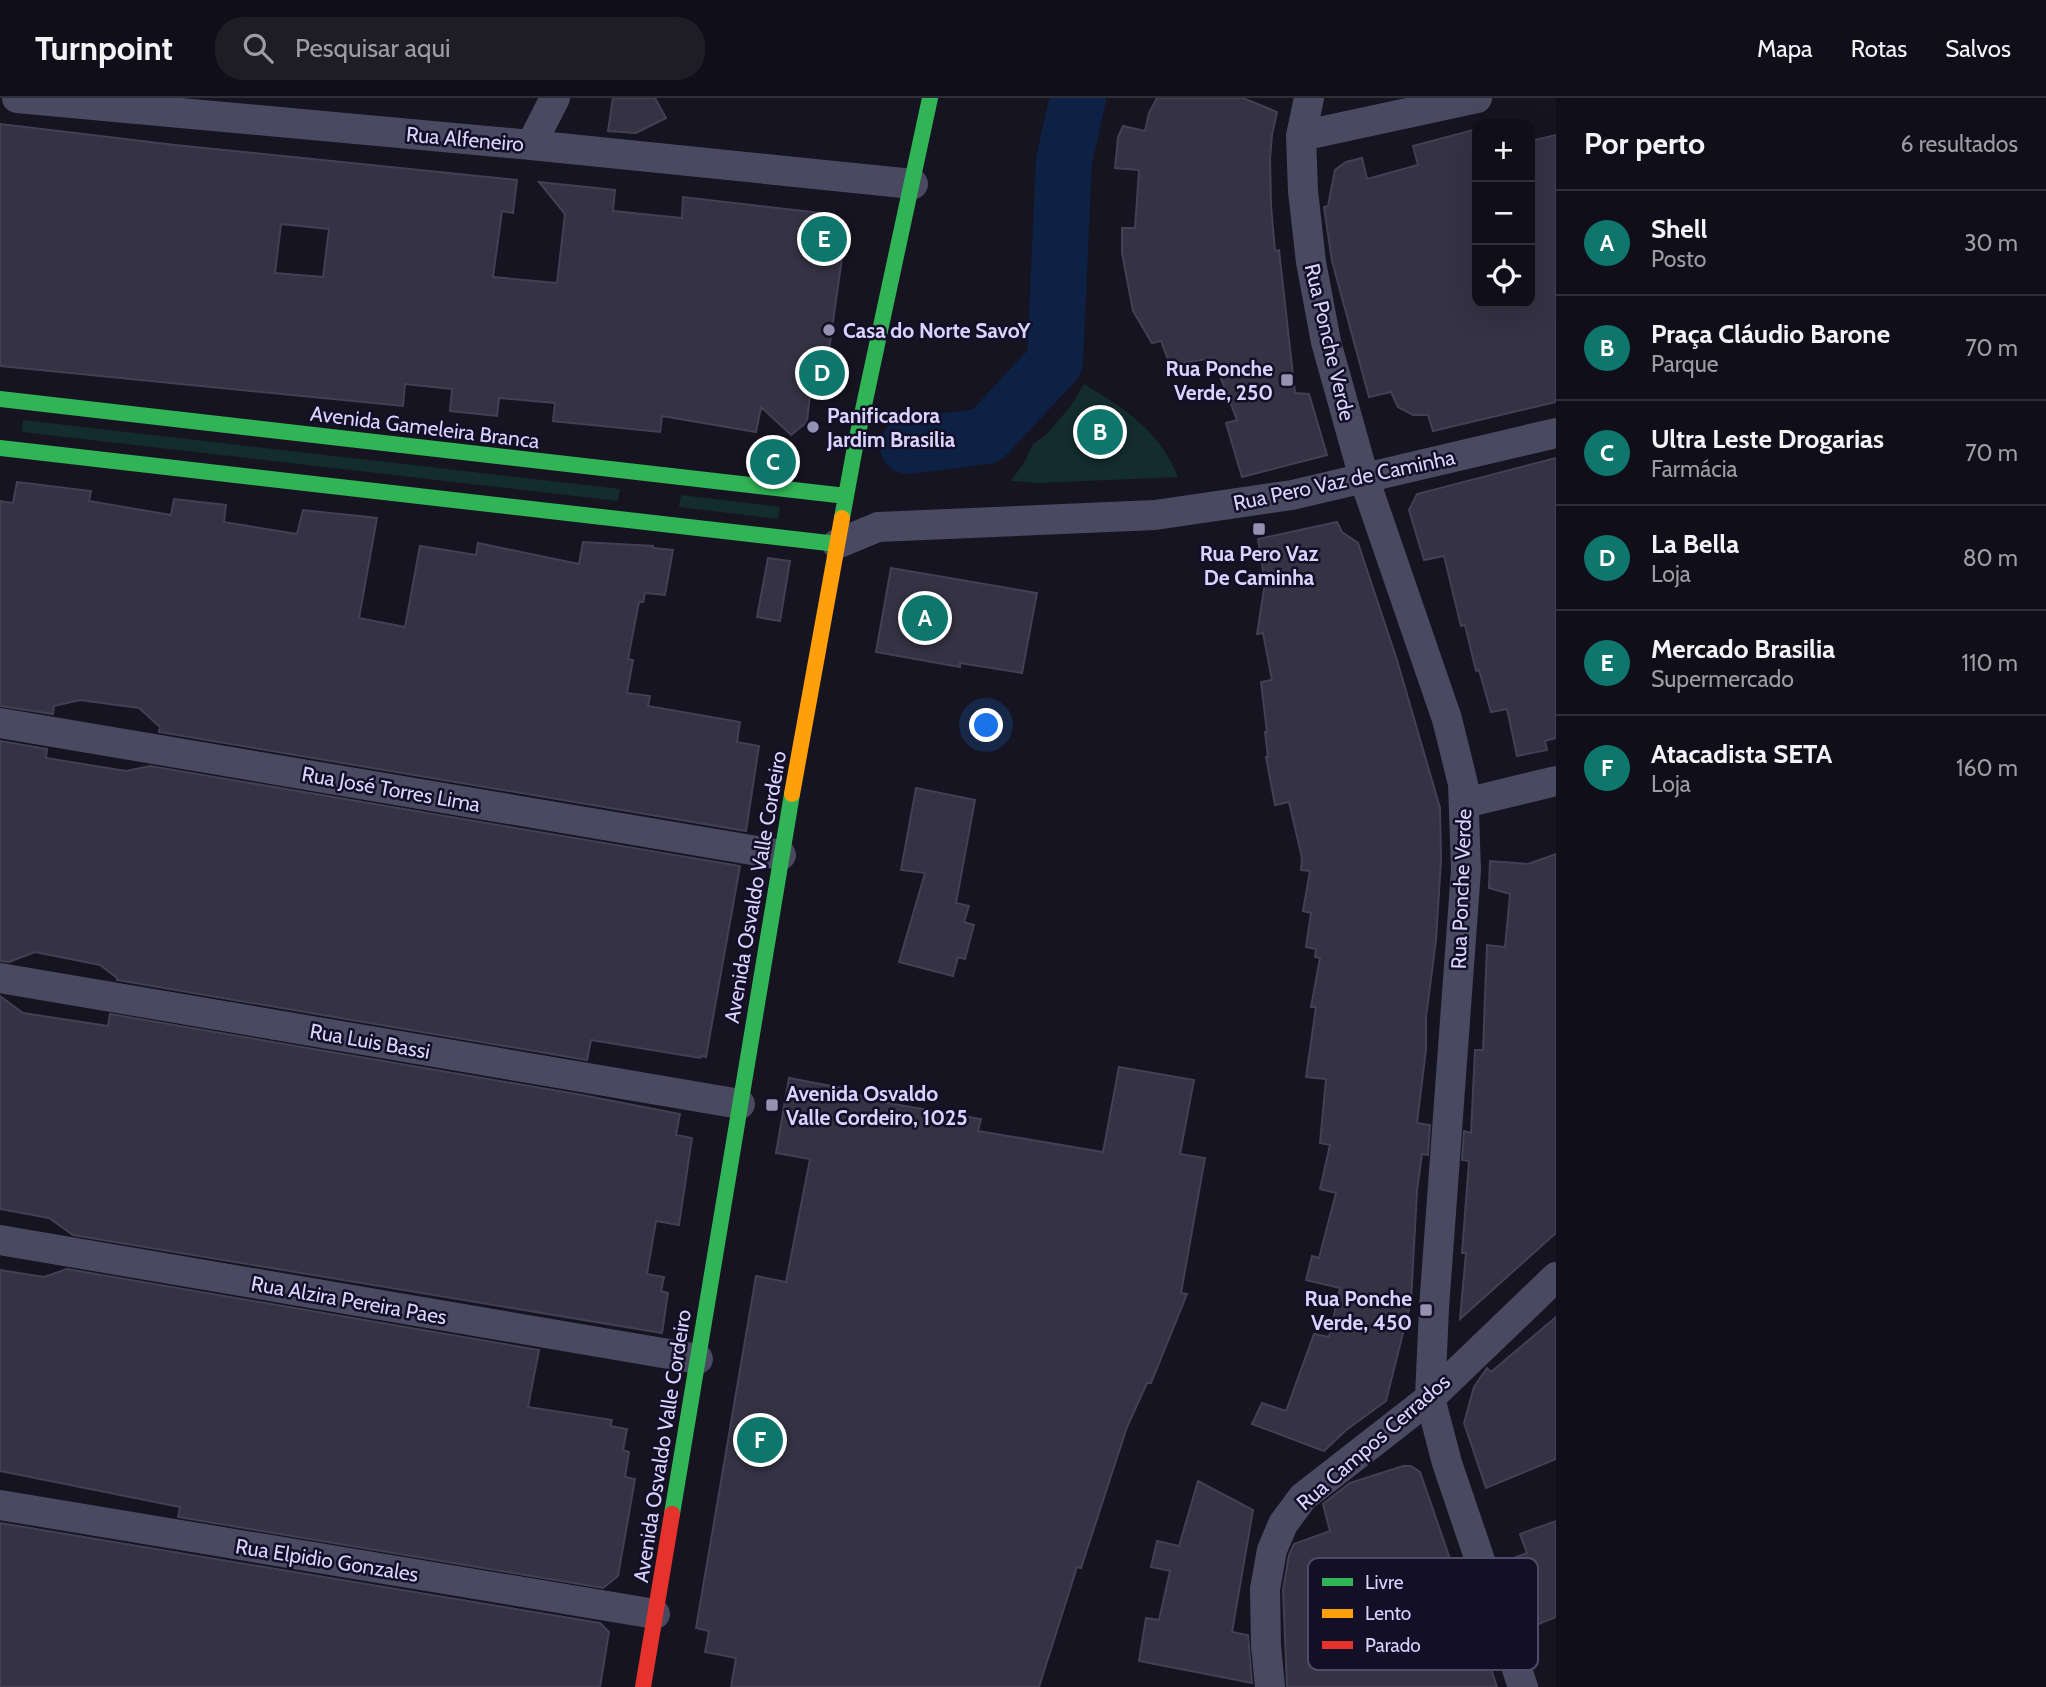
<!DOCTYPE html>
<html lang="pt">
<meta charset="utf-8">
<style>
body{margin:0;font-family:Cabin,sans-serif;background:#1e1d26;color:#f1f3f6}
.controls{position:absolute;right:21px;top:21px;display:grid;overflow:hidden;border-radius:14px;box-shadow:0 7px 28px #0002}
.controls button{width:63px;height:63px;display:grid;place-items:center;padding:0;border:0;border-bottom:2px solid #302f38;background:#100f19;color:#f1f3f6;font:35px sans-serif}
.you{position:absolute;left:987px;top:628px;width:24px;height:24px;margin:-18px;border:5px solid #fff;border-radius:50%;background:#1a73e8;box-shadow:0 0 0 10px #1a73e833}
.badge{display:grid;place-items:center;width:46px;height:46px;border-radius:50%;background:#0f766e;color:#fff;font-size:23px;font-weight:700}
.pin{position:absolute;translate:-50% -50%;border:4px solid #fff;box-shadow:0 2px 7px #0006}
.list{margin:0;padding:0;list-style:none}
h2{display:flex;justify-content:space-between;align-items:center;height:91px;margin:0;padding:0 28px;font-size:30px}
h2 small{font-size:23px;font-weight:400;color:#9c9ca2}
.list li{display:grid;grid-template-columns:46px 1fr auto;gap:21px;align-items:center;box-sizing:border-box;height:105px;padding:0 28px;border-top:2px solid #302f38}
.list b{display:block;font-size:26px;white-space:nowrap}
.list p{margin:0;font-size:23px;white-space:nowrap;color:#9c9ca2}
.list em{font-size:23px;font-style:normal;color:#9c9ca2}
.icon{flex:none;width:38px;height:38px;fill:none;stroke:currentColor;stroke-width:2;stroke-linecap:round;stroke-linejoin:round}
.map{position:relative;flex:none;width:1556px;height:1589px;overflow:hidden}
header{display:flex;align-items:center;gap:42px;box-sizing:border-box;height:98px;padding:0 35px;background:#100f19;border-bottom:2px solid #302f38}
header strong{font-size:33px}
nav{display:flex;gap:38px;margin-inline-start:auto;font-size:24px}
.search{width:490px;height:63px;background:#1e1d26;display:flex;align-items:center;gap:18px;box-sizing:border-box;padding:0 24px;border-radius:28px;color:#9c9ca2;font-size:26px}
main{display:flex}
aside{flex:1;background:#100f19}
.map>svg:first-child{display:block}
.green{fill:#132c2d}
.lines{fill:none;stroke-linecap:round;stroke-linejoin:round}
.river{stroke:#0d2144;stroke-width:56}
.building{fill:#343243;stroke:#433f54;stroke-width:2;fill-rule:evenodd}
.street{stroke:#4a4962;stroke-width:30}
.fast{stroke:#30b455;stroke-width:16}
.slow{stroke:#ff9f0a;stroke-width:16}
.jam{stroke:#e5322d;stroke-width:16}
.poi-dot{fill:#9591b1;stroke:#130f26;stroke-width:2.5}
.labels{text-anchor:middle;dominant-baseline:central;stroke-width:5;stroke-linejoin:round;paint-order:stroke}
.street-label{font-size:21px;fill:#d9d4ff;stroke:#130f26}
.poi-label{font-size:21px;font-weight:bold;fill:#d9d4ff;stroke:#130f26;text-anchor:start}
.key{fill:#130f26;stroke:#4e4a67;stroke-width:2}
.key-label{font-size:19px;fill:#d9d4ff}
</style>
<header>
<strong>Turnpoint</strong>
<div class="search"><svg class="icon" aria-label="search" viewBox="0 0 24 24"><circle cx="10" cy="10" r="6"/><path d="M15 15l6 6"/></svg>Pesquisar aqui</div>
<nav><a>Mapa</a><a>Rotas</a><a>Salvos</a></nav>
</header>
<main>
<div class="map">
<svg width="1556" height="1589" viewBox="0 0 1556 1589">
<rect width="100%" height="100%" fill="#161421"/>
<path class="green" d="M1084,286C1125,311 1160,333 1178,379L1038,385L1011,383L1024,365L1033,346L1046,337L1070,309Z
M23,322L620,391L618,403L22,334Z
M681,397L780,409L778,421L679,409Z"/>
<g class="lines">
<path class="river" d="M908,348L986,338L1055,264L1064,62L1078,0"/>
</g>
<path class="building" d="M613,0H655L666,20L636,35L608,33Z
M1157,0H1243L1277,14L1272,37L1270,61L1271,107L1275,153L1279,152L1295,295L1309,296L1327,357L1242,379L1226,325L1237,322L1213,260L1170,267L1161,243L1152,245L1133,213L1122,155V130H1135L1139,72L1115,70L1118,39L1123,28L1145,33L1149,15Z
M0,26L175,47L517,82L513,115L502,113L493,179L557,185L565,116L539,84L615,92L613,113L682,120L683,99L829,116L844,146L829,252L820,251L816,280L812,279L807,324L791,337L761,309L756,334L662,318L660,334L553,323L555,305L499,300L497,318L450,313L452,291L405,286L403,308L0,268ZM281,126L329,131L323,179L275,175Z
M1477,31V205H1530V43L1556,37V304L1433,333L1428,317H1413L1398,309L1391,294L1369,299L1332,163L1324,109L1328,108L1335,72L1346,64L1362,60L1367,81L1418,67L1413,48Z
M1556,360V640L1545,643L1547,652L1517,658L1507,611L1491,614L1479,572L1476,573L1465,527L1461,528L1444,458L1424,462L1409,412L1417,396Z
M17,384L91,393L89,403L171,417L174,401L226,407L224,424L297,436L303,412L377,420L359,520L405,529L420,448L476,457L478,445L579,466L583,444L653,448V450L673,452L665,497L645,495L643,504H639L628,561L633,562L627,595L650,598L648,608L740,624L737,644L759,648L746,733L159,634L160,629L139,610L80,602L54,608L53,616L0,608V403L13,405Z
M1337,424L1342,434L1358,445L1397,562L1440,710L1441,762L1436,842L1426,919V951L1417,1025L1430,1027L1428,1057L1422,1056L1417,1093L1411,1203L1386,1303L1345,1333L1324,1353L1252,1326L1262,1305L1286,1313L1314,1236L1329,1239L1340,1190L1306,1182L1312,1158L1319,1160L1336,1095L1320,1091L1330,1047L1320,1045L1326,981L1306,979L1316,909H1311L1320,860L1315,859L1316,851L1306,849L1311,815L1303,813L1310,773L1301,772L1302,760L1289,704L1275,707L1266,659H1268L1265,634H1267L1261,584L1272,582L1263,535L1257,536L1265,485L1258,441Z
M768,460L790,463L780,523L757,519Z
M891,470L1037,495L1022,575L960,565V569L876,554Z
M0,643L47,651L46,660L126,673L150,668L740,768L706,959L701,958L700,960L591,942L587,962L117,882V880L100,867L35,854L9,864L0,863Z
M916,690L975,702L956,805L969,808L964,824L974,827L965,861L958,859L953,878L899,864L925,775L901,772Z
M1556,756V1135L1460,1221L1466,1155H1462L1469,1063L1462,1062L1464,1033L1471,1035L1475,952H1483L1487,847L1505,849L1510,796L1489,790L1490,763L1528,766Z
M0,898L23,915L108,928L110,916L582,997L680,1016L676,1037L692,1040L679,1127L656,1123L647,1176L664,1179L661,1193L668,1195L662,1235L73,1137L49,1120L0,1111Z
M1119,969L1194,982L1180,1056L1205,1060L1181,1195L1187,1196L1151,1285H1147L1127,1329L1081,1470L1077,1469L1039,1589H731L736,1560L705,1554L709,1533L696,1530L756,1178L786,1184L810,1061L776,1055L789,980L842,990V994L877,1001L876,1003L981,1021L978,1033L1103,1054Z
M67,1171L539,1252L528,1309L612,1322L610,1328L627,1331L623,1352L629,1354L625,1379L635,1381L618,1478L603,1490L178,1419L180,1409L0,1373V1172L44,1179Z
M1556,1219V1361L1486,1390L1464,1325L1474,1289L1487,1270L1491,1274Z
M1403,1368H1411L1420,1374L1459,1487L1463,1486L1497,1589H1287L1283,1492L1289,1457L1294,1446L1330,1433L1323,1406L1350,1385Z
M1198,1383L1253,1412L1232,1534L1248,1537L1252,1585L1139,1563L1146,1520L1159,1522L1170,1473L1151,1469L1157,1443L1179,1448Z
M1556,1423V1519L1534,1528L1511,1461L1527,1455L1520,1436Z
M0,1425L600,1525L609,1534L600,1589H0Z"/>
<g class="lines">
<path class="street" d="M17,0L531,47L913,86
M1309,0L1301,38L1303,93L1311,164L1326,244L1364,380L1447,621L1463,686L1466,772L1434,1210L1430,1300L1447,1365L1523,1589
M1301,38L1477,0
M531,47L555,0
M837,446L878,429L1155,417L1292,397L1556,335
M0,625L781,757
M1465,705L1556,683
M0,880L740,1006
M0,1142L698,1261
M0,1407L655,1516
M1270,1589L1266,1548L1265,1491L1272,1452L1283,1426L1303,1399L1430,1300L1556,1179"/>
<path class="fast" d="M0,301L846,398
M0,350L837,446
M842,420L855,349L930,0
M672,1416L792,696"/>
<path class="slow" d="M792,696L842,420"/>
<path class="jam" d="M643,1589L672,1416"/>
</g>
<g class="poi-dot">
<circle cx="829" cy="232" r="7"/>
<rect x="1280" y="275" width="14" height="14" rx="3.5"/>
<circle cx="813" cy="329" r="7"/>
<rect x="1252" y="424" width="14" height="14" rx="3.5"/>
<rect x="765" y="1000" width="14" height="14" rx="3.5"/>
<rect x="1419" y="1205" width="14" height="14" rx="3.5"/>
</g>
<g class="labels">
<g class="street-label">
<text transform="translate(465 41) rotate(5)">Rua Alfeneiro</text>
<text transform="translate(1330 244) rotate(77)">Rua Ponche Verde</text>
<text transform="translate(425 329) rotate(7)">Avenida Gameleira Branca</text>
<text transform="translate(1344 382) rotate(-12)">Rua Pero Vaz de Caminha</text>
<text transform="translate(391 691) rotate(10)">Rua José Torres Lima</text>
<text transform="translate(755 789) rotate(-80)">Avenida Osvaldo Valle Cordeiro</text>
<text transform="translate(1461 791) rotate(-88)">Rua Ponche Verde</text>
<text transform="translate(370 943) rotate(10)">Rua Luis Bassi</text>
<text transform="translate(349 1202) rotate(10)">Rua Alzira Pereira Paes</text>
<text transform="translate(1373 1344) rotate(-41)">Rua Campos Cerrados</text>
<text transform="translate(662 1348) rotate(-81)">Avenida Osvaldo Valle Cordeiro</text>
<text transform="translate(327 1462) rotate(9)">Rua Elpidio Gonzales</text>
</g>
<g class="poi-label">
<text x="843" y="232">Casa do Norte SavoY</text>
<text x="1273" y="270" text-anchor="end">Rua Ponche<tspan x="1273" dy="24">Verde, 250</tspan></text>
<text x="827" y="317">Panificadora<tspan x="827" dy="24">Jardim Brasilia</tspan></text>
<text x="1259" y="455" text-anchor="middle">Rua Pero Vaz<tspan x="1259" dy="24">De Caminha</tspan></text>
<text x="786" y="995">Avenida Osvaldo<tspan x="786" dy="24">Valle Cordeiro, 1025</tspan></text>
<text x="1412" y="1200" text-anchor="end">Rua Ponche<tspan x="1412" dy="24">Verde, 450</tspan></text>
</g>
</g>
<rect x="1308" y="1460" width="230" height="112" rx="10" class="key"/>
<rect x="1322" y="1480" width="31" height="8" fill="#30b455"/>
<rect x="1322" y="1511" width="31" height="9" fill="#ff9f0a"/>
<rect x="1322" y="1543" width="31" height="8" fill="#e5322d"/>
<g class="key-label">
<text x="1365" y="1491">Livre</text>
<text x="1365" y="1522">Lento</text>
<text x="1365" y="1554">Parado</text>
</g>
</svg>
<div class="controls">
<button>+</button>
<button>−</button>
<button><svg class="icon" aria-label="locate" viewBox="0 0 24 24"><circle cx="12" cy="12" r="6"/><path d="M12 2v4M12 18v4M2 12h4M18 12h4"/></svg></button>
</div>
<div class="you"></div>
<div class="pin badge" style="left:925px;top:520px">A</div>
<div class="pin badge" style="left:1100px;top:334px">B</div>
<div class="pin badge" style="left:773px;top:364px">C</div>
<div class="pin badge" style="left:822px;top:275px">D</div>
<div class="pin badge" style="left:824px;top:141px">E</div>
<div class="pin badge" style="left:760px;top:1342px">F</div>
</div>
<aside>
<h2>Por perto<small>6 resultados</small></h2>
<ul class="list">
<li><span class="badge">A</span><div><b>Shell</b><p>Posto</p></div><em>30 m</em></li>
<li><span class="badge">B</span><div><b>Praça Cláudio Barone</b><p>Parque</p></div><em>70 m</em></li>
<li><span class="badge">C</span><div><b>Ultra Leste Drogarias</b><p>Farmácia</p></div><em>70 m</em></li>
<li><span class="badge">D</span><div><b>La Bella</b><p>Loja</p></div><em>80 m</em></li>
<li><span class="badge">E</span><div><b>Mercado Brasilia</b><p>Supermercado</p></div><em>110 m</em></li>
<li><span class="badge">F</span><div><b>Atacadista SETA</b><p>Loja</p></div><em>160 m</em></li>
</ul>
</aside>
</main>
